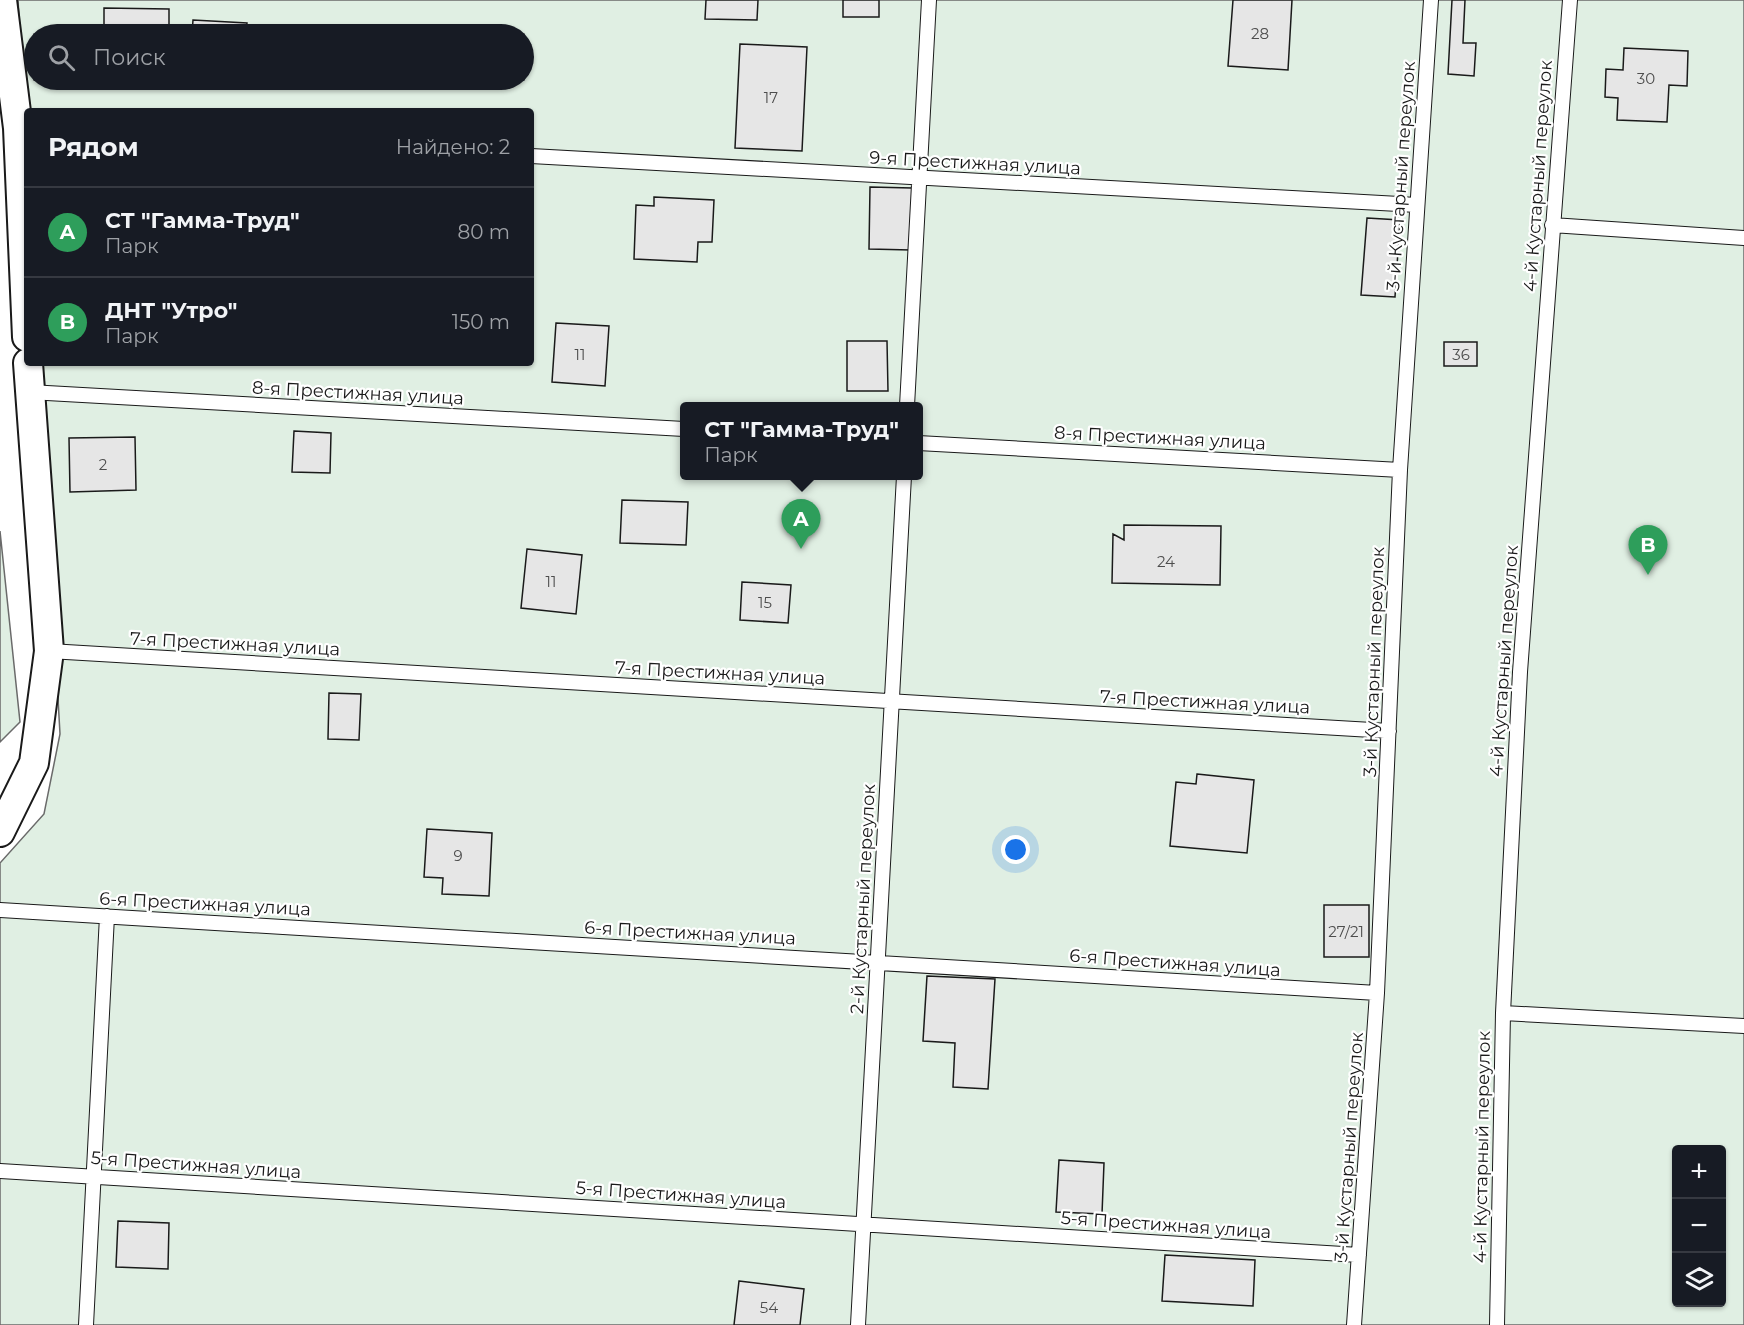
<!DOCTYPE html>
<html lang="ru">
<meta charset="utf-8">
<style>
body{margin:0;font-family:Montserrat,sans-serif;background:#20242c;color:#f1f3f6}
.controls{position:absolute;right:18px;bottom:18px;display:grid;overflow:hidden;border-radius:6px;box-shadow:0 2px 4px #0004}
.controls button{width:54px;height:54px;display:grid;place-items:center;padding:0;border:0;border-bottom:2px solid #363941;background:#171b24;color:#f1f3f6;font:30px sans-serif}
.you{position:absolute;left:1016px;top:850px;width:21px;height:21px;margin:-15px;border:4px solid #fff;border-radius:50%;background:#1a73e8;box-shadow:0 0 0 9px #1a73e833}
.badge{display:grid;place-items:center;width:39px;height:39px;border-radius:50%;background:#c62828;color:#fff;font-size:20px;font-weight:700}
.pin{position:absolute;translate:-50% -50px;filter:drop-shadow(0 2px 3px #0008)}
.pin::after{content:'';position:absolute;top:32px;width:21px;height:18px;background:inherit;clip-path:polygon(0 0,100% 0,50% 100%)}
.popup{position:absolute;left:680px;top:402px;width:243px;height:78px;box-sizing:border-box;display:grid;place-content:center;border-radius:6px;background:#171b24;filter:drop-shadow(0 2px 4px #0005);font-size:20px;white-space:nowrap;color:#9ea1a6}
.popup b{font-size:22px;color:#f1f3f6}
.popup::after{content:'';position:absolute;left:50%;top:100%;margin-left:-12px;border:12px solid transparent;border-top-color:#171b24}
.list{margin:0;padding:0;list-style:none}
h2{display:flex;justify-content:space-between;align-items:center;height:78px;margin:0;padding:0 24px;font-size:26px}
h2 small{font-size:20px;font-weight:400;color:#9ea1a6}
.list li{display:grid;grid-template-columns:39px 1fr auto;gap:18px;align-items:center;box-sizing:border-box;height:90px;padding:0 24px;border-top:2px solid #363941}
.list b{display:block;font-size:22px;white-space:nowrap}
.list p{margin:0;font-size:20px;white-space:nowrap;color:#9ea1a6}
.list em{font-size:20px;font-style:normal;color:#9ea1a6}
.icon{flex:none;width:33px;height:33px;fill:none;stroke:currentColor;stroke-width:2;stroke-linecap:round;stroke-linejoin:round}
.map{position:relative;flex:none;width:1744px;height:1325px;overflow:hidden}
.search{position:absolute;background:#171b24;box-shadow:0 2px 4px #0004;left:24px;top:24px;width:510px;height:66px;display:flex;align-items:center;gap:15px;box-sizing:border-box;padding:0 21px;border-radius:33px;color:#9ea1a6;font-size:22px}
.panel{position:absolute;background:#171b24;box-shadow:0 2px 4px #0004;left:24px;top:108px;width:510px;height:258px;border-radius:6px}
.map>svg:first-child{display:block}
.green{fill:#e0efe3;stroke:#6a6a6a;stroke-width:1.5;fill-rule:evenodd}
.building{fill:#e6e6e6;stroke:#1a1a1a;stroke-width:1.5}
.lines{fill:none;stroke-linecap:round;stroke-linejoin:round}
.service-casing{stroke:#1a1a1a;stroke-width:16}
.minor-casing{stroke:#1a1a1a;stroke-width:32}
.service{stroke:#fff;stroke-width:14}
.minor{stroke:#fff;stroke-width:28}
.labels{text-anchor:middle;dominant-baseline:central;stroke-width:4.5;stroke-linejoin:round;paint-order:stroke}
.number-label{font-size:15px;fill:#4d4d4d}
.street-label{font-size:18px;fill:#1a1a1a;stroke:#fff}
</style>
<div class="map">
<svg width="1744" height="1325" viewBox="0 0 1744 1325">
<rect width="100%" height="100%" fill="#fff"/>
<path class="green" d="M18,0H1744V1325H0V863L44,814L60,734L39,363H531V111H27V153ZM34,34H524V80H34ZM684,406H918V476H684ZM1676,1150H1722V1302H1676Z
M0,531L20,722L0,742Z"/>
<path class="building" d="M706,0H758L757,20L705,19Z
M843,0H879V17H843Z
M1233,0H1292L1288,70L1228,66Z
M1452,0H1465L1463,43H1476L1474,76L1448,74Z
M104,8L169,9V34H104Z
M193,20L247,23L246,34H192Z
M740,44L807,47L802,151L735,148Z
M1624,48L1688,51L1687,86L1669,85L1667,122L1617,120L1618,98L1605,97L1606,69L1623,70Z
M206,80H244L243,82Z
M870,187L912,188L911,250L869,249Z
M654,197L714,200L712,242H698L697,262L634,259L636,205L654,206Z
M1367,218L1400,220L1395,297L1361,295Z
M556,323L609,326L605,386L552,382Z
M847,341H887L888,391H847Z
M1444,342H1477V366H1444Z
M294,431L331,433L330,473L292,472Z
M135,437L136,490L70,492L69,438Z
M622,500L688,502L686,545L620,543Z
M1124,525L1221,526L1220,585L1112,583L1113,534L1124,540Z
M527,549L582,555L576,614L521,608Z
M742,582L791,585L788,623L740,620Z
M329,693L361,694L359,740L328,739Z
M1197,774L1254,780L1247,853L1170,846L1176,782L1196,784Z
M427,829L492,833L489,896L442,894L443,878L424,877Z
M1324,905H1369V957H1324Z
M927,976L995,979L988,1089L953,1087L955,1043L923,1041Z
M1059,1160L1104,1163L1102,1214L1056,1212Z
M118,1221L169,1223L168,1269L116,1267Z
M1165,1255L1255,1260L1253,1306L1162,1301Z
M739,1281L804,1289L800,1325H734Z"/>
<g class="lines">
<defs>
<path id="service" d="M531,156L1417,205
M1552,225L1744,238
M29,392L684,429
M907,406L929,0
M918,443L1400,470
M49,651L1389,731
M0,910L1377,993
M1503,1013L1744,1026
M0,1171L1359,1255
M86,1325L107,916
M858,1325L904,476
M1354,1325L1377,993L1400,470L1431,0
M1497,1325L1503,1013L1520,672L1570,0"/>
<path id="minor" d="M2,0L18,128L27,337
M0,832L34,763L49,651L28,363"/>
</defs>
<use href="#service" class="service-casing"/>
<use href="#minor" class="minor-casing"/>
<use href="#service" class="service"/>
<use href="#minor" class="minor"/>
</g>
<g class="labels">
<g class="number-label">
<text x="1260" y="33">28</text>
<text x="1646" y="78">30</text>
<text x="771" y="97">17</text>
<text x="580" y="354">11</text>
<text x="1461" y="354">36</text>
<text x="103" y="464">2</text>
<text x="1166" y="561">24</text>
<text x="551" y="581">11</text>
<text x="765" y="602">15</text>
<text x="458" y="855">9</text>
<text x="1346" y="931">27/21</text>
<text x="769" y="1307">54</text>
</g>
<g class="street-label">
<text transform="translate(975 163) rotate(3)">9-я Престижная улица</text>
<text transform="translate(1401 176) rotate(-86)">3-й Кустарный переулок</text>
<text transform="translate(1538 176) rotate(-86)">4-й Кустарный переулок</text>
<text transform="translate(358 393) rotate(3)">8-я Престижная улица</text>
<text transform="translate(1160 438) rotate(3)">8-я Престижная улица</text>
<text transform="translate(235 644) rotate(3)">7-я Престижная улица</text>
<text transform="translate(1504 661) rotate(-86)">4-й Кустарный переулок</text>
<text transform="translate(1374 662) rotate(-88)">3-й Кустарный переулок</text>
<text transform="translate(720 673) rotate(3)">7-я Престижная улица</text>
<text transform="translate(1205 702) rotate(3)">7-я Престижная улица</text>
<text transform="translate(863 899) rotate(-87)">2-й Кустарный переулок</text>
<text transform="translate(205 904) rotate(3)">6-я Престижная улица</text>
<text transform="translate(690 933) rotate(3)">6-я Престижная улица</text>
<text transform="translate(1175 963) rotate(4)">6-я Престижная улица</text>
<text transform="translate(1349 1147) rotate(-86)">3-й Кустарный переулок</text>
<text transform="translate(1482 1147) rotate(-89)">4-й Кустарный переулок</text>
<text transform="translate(196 1165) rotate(4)">5-я Престижная улица</text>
<text transform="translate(681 1195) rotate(4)">5-я Престижная улица</text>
<text transform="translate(1166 1225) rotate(4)">5-я Престижная улица</text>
</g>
</g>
</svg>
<div class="controls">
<button>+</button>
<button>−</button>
<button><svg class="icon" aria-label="layers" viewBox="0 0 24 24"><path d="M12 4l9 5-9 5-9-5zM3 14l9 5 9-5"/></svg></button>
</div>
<div class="you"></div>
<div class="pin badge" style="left:801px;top:549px;background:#2e9e5b">A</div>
<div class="popup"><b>СТ &quot;Гамма-Труд&quot;</b>Парк</div>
<div class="pin badge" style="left:1648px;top:575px;background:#2e9e5b">B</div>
<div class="search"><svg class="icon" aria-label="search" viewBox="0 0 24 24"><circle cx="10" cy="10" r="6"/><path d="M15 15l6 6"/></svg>Поиск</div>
<section class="panel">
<h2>Рядом<small>Найдено: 2</small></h2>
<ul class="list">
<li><span class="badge" style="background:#2e9e5b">A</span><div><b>СТ &quot;Гамма-Труд&quot;</b><p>Парк</p></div><em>80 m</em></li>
<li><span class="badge" style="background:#2e9e5b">B</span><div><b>ДНТ &quot;Утро&quot;</b><p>Парк</p></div><em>150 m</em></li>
</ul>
</section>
</div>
